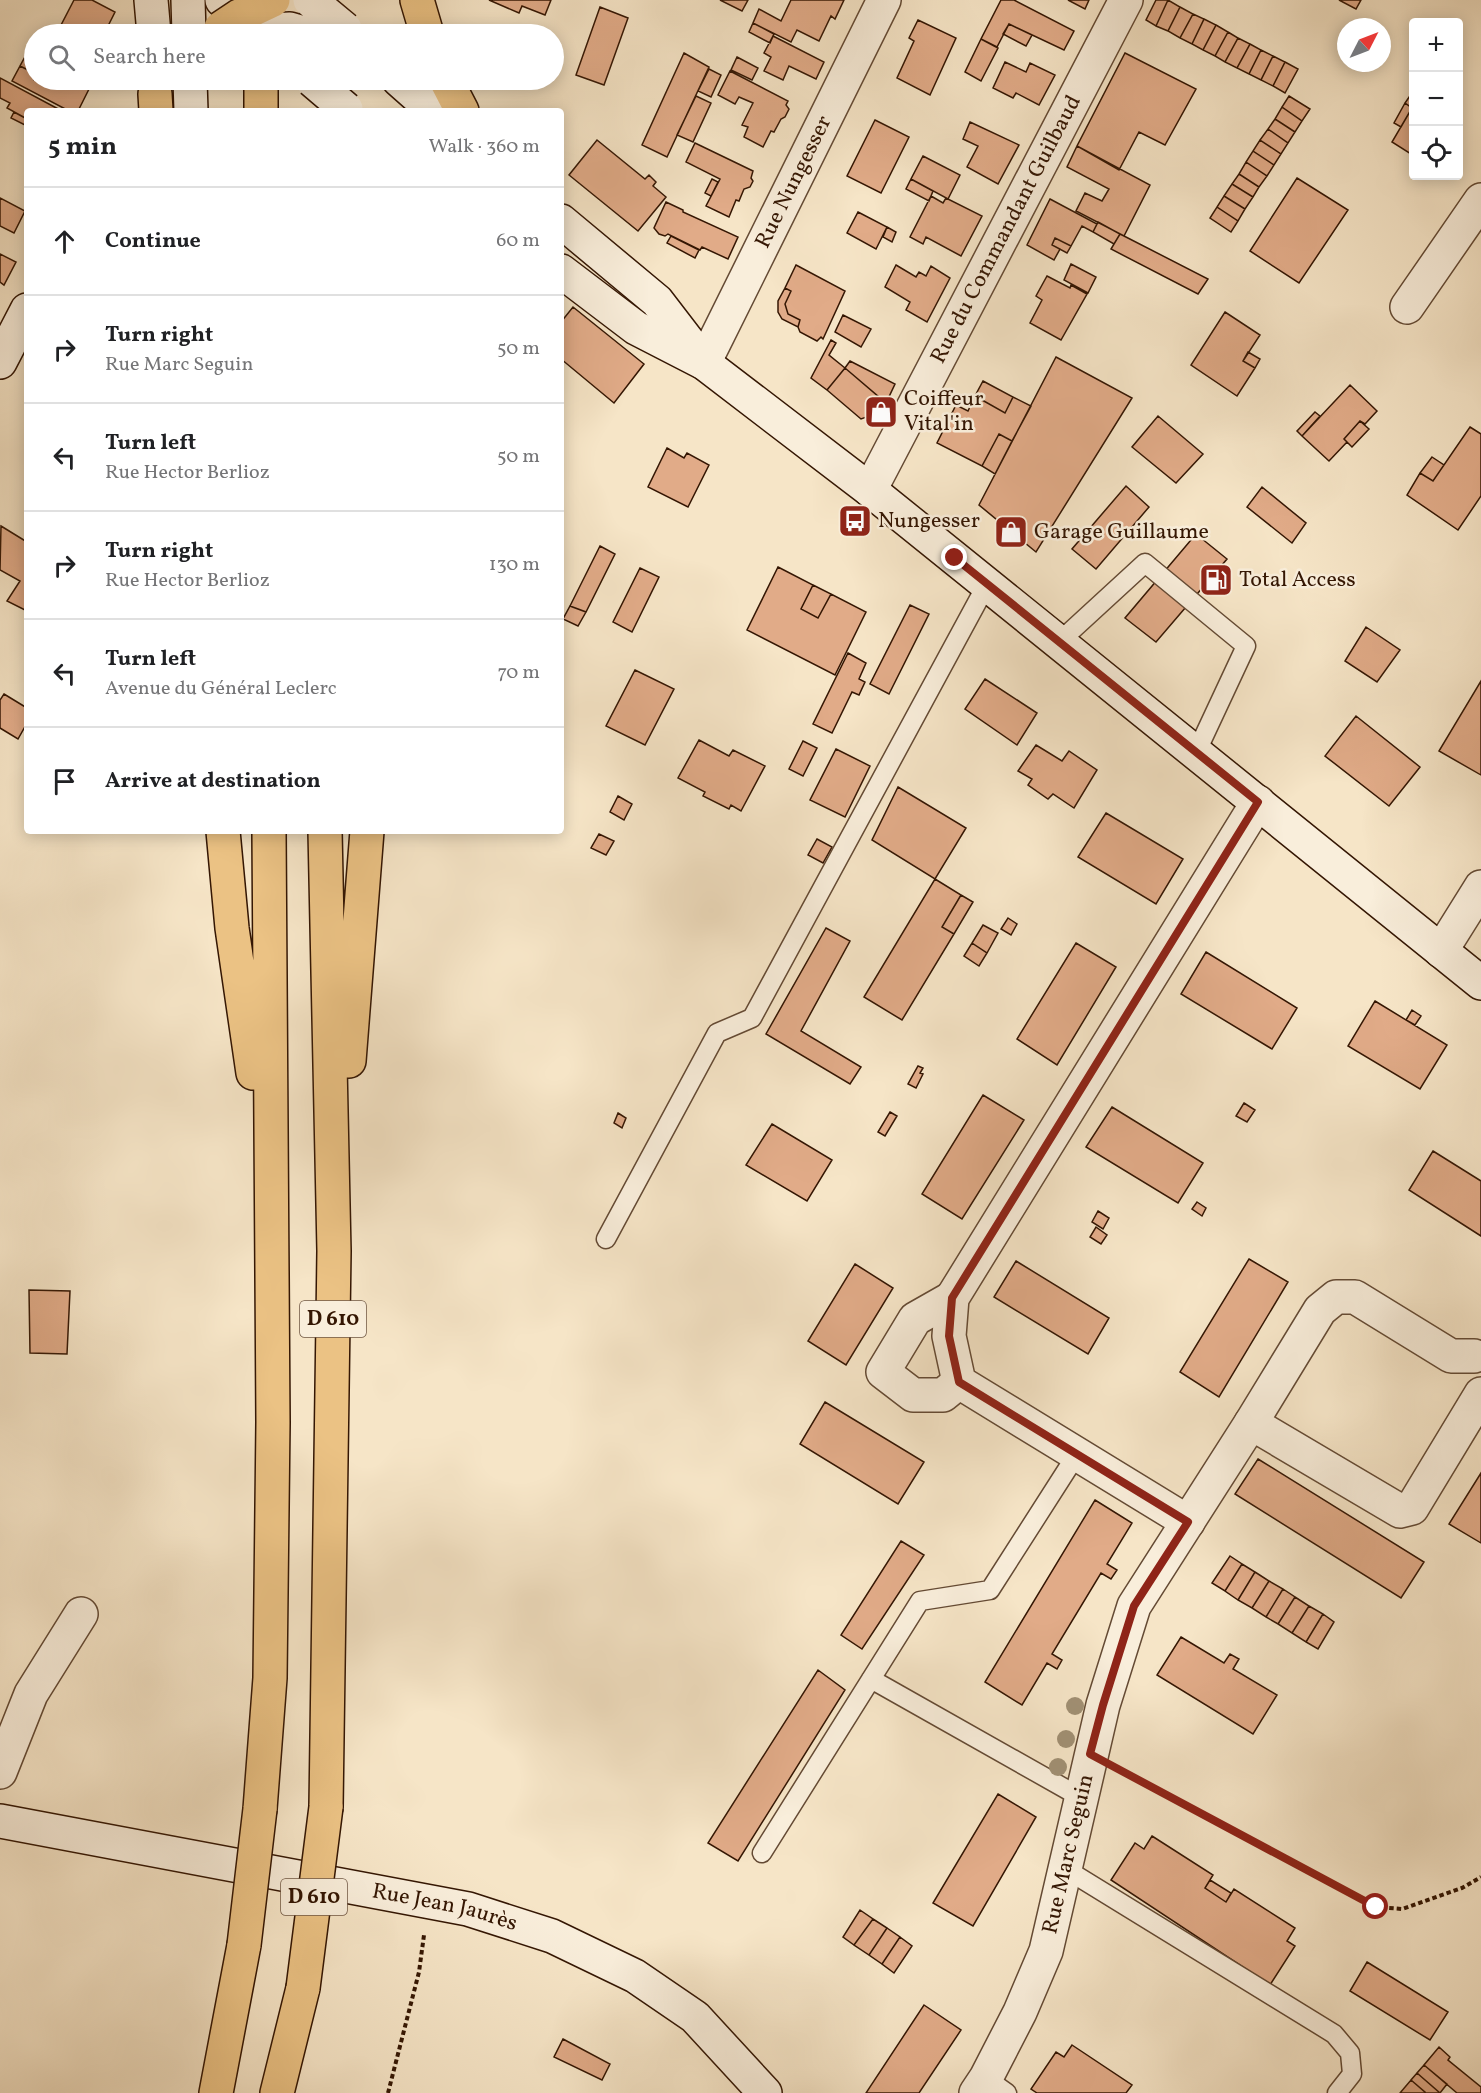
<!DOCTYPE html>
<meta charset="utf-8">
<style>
body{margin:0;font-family:Vollkorn,serif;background:#f2f2f2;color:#202124}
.controls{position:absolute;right:18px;top:18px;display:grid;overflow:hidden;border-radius:6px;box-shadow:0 3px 15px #0003}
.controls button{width:54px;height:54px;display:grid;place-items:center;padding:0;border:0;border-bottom:2px solid #e0e0e0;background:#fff;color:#202124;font:30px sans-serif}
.compass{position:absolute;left:1337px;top:18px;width:54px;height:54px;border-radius:50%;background:#fff;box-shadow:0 3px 15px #0003;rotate:48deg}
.stop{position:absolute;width:18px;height:18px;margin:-14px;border:4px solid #8f2418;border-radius:50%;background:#fff}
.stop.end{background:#8f2418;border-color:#fff;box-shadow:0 2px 6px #0008}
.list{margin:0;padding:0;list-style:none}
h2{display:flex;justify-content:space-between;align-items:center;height:78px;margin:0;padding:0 24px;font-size:26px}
h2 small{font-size:20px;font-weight:400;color:#757577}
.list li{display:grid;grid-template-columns:39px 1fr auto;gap:18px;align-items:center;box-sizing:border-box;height:108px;padding:0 24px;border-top:2px solid #e0e0e0}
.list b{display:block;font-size:22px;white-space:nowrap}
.list p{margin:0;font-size:20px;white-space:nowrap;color:#757577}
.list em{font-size:20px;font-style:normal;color:#757577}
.icon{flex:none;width:33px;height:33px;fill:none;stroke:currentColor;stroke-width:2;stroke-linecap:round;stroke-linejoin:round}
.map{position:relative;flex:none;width:1481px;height:2093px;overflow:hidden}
.search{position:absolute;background:#fff;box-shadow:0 3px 15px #0003;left:24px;top:24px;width:540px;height:66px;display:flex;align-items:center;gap:15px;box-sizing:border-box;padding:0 21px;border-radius:33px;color:#757577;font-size:22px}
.panel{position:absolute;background:#fff;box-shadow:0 3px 15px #0003;left:24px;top:108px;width:540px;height:726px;border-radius:6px}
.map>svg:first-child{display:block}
.building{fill:#e1ab88;stroke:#341603;stroke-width:1.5}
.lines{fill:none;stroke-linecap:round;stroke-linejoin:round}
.lane-casing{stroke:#644a34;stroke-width:21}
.street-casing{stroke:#644a34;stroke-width:36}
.secondary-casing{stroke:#341603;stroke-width:36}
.highway-casing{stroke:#341603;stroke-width:36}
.path{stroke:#341603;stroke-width:4;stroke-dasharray:4.5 3;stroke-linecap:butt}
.lane{stroke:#f9eedb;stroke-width:18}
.street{stroke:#f9eedb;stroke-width:33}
.secondary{stroke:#f9eedb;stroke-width:33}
.highway{stroke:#ebc284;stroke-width:33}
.secondary-bridge-casing{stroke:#341603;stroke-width:36;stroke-linecap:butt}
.highway-bridge-casing{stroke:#341603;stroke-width:36;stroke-linecap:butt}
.secondary-bridge{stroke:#f9eedb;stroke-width:33}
.highway-bridge{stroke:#ebc284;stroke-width:33}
.tree{fill:#a19074}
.route{stroke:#8f2418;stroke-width:8}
.labels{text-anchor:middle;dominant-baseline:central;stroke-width:5;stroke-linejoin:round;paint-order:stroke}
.shield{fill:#f9eedb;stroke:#6f5744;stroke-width:1.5}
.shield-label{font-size:21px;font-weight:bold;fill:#341603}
.street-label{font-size:22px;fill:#341603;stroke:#f9eedb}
.poi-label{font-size:22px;fill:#341603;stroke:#f9eedb;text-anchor:start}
</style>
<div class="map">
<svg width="1481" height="2093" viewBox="0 0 1481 2093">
<rect width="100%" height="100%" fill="#f6e5c7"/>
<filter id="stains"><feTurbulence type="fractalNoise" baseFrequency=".00333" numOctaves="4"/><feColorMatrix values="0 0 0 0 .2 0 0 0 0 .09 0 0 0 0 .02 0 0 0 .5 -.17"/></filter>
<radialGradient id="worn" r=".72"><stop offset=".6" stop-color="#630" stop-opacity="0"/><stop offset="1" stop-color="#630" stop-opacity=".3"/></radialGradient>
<path class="building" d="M74,0H92L115,12L104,34H63L64,32L59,29Z
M489,0H551L545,15L522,6L519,13Z
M720,0H748L742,11Z
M791,0H844L835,19L831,16L819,41L797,30L791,42L753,23L759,9L781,21Z
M1001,0H1014L1074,31L1064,50L1009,24L997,47L981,39Z
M1068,0H1089L1085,9Z
M1156,0H1168L1156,26L1146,20Z
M1168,0L1180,7L1168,31L1156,26Z
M1339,0H1361L1356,9Z
M600,7L628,18L604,85L576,75Z
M1180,7L1193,14L1180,38L1168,31Z
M1193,14L1204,19L1192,44L1180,38Z
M1204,19L1216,25L1203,50L1192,44Z
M918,20L956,38L930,95L897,78L914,41L909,38Z
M753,23L774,34L770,43L749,32Z
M1009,24L1032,35L1026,46L1003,34Z
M1216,25L1228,32L1215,56L1203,50Z
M1228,32L1238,38L1225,62L1215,56Z
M773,36L824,62L816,79L789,66L783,80L764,71L771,57L764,53Z
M1238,38L1250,44L1237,68L1225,62Z
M981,39L998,48L981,81L965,72Z
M32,44L34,46V73L20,66Z
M1250,44L1261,50L1249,74L1237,68Z
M1261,50L1273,56L1261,80L1249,74Z
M684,53L709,67L667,157L642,145Z
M1125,53L1196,89L1165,145L1139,132L1119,170L1077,146Z
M1273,56L1285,62L1273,86L1261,80Z
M737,57L758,68L752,80L731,70Z
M1005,62L1026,72L1030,63L1055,75L1039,105L1016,93L1013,98L993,88Z
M1285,62L1298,69L1285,93L1273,86Z
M20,66L34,73V80L93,81L78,111H69L12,81Z
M709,69L721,75L711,97L698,91Z
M730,71L788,101L786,105L789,109L785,117L781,119L774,132L771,131L763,147L744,137L748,127L742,125L753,103L739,97L735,104L718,95Z
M0,78L62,111H27V119L7,108L10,103L0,98Z
M1414,90V156L1392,142L1412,108L1405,103Z
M696,96L711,103L693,142L677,135Z
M1289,96L1310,109L1302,121L1282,107Z
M1405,103L1412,108L1401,127L1394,123Z
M1282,107L1302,121L1295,132L1275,119Z
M14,112L27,119V126L11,118Z
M1275,119L1295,132L1288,143L1268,129Z
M875,120L909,137L881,193L847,176Z
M970,122L1019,145L998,184L967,167L978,146L963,139Z
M1268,129L1288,143L1281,154L1260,140Z
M597,140L645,179L649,175L656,182L653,186L666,197L638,231L569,175Z
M1260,140L1281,154L1274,165L1253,151Z
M695,143L753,171L751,178L753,181L750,187L744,189L739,201L736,200L729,217L706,206L720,179L686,162Z
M1077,146L1150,185L1124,236L1076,211L1085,193L1102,201L1109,189L1067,167Z
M1253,151L1274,165L1267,176L1246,162Z
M923,156L960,175L948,199L911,179Z
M1246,162L1267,176L1259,187L1239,174Z
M1239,174L1259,187L1253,197L1232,184Z
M1297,178L1348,210L1299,283L1250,251Z
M712,179L718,182L711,196L705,193Z
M911,179L933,191L929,201L906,189Z
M1232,184L1253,197L1245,209L1224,196Z
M931,196L943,203L946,198L982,216L961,256L926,237L923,244L910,237Z
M1224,196L1245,209L1238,221L1217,207Z
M0,198L25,211L14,233L0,226Z
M1050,199L1097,224L1093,232L1082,226L1071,246L1055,238L1052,245L1060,249L1054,260L1027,245Z
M666,202L683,210V212L738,237L728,259L702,247L700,250L668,234L665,236L659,234L654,228Z
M1217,207L1238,221L1231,232L1210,218Z
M858,212L887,227L876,249L847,233Z
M1098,222L1120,234L1114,244L1093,232Z
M887,227L896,232L892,242L883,237Z
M1120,234L1124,236L1208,279L1198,294L1111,249Z
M671,236L699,250L695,258L667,243Z
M1055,238L1071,246L1067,253L1052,245Z
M0,254L16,262L4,285L0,282Z
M1071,264L1096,277L1088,293L1064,280Z
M796,265L845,291L823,339L821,337L817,341L800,332L798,327L800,320L788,314L785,304L791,291L785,288Z
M896,265L916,277L919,272L926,276L931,266L950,278L927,322L906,310L910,302L885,287Z
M1047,276L1070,288L1071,285L1087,294L1061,340L1030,323L1042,300L1036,296Z
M785,288L791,291L785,304L788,314L800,320L798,327L782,319L778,312V301Z
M573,307L644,364L614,403L561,359V322Z
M1225,312L1260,335L1243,361L1255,368L1237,396L1191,365Z
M843,315L871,329L861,347L835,332Z
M831,340L836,343L829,355L845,368L827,390L811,378Z
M1248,352L1260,359L1255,368L1243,361Z
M1056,357L1132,398L1036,552L979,505Z
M850,361L895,384L886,403L845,368Z
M845,368L886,403L881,412L861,419L827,390Z
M983,381L1013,397L1005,413L975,396Z
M1350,385L1377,411L1365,424L1360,421L1344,439L1347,442L1329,461L1302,436Z
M975,396L1005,413L1013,397L1031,406L1012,441L999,434L982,466L937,443L956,405L968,411Z
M1315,412L1320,416L1302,436L1297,431Z
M1158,416L1203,454L1176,483L1132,447Z
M1360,421L1369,429L1352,447L1344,439Z
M1470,427L1481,434V496L1458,530L1407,495L1420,473L1433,481Z
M999,434L1012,441L995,474L982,466Z
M667,448L684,458L687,453L709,465L688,507L648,487Z
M1432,457L1444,465L1433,481L1420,473Z
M1126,486L1149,507L1096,569L1072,549Z
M1262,487L1306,523L1292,543L1247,507Z
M1,526L27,542V611L7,601L20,581L0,570Z
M1196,534L1227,559L1156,642L1125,618Z
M600,546L615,554L586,612L570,606Z
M778,567L813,585L801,609L818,618L831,594L866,612L835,675L747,630Z
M640,568L659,577L632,632L613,622Z
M813,585L831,594L818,618L801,609Z
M910,605L929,614L889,694L870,684Z
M570,606L586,612L578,626L563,619Z
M1366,627L1400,650L1377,682L1345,661Z
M848,653L866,663L859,679L865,682L859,695L852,692L832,733L813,724Z
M635,670L674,689L645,745L606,726Z
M985,679L1037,713L1017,745L965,709Z
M1481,681V775L1439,751Z
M4,694L27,708V723L18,739L0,728V700Z
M1356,716L1420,767L1389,806L1325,756Z
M699,740L729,756L733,750L765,766L741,811L731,805L729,809L703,796L705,792L678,778Z
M803,741L817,748L803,776L789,769Z
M1036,745L1062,761L1069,751L1097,770L1074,808L1053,794L1048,799L1028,785L1032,779L1018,771Z
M836,749L870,766L845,817L810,800Z
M898,787L966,828L935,879L872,840Z
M618,796L632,804L624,820L610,812Z
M1106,813L1183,859L1156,904L1078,857Z
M599,834L614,841L606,855L591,848Z
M817,839L832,847L823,863L808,855Z
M935,879L961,895L942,927L954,934L902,1020L864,997Z
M961,895L973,902L954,934L942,927Z
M1008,918L1017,924L1011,935L1001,929Z
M983,925L998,933L987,953L972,943Z
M826,928L850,941L801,1031L861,1067L850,1084L766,1034Z
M972,943L987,953L979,966L964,956Z
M1076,943L1116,967L1057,1065L1017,1039Z
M1206,952L1297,1008L1272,1049L1181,994Z
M1375,1001L1447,1045L1420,1089L1348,1046Z
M1412,1010L1421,1016L1415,1025L1406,1020Z
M918,1066L923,1068L920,1073L923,1074L916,1088L908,1084Z
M983,1095L1024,1120L962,1219L922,1194Z
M1244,1103L1255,1110L1247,1122L1236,1116Z
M1112,1107L1203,1163L1178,1203L1086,1147Z
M890,1112L897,1116L885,1136L878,1132Z
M618,1113L626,1118L622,1128L614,1123Z
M772,1124L832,1160L807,1201L746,1165Z
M1433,1151L1481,1181V1236L1409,1190Z
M1197,1202L1206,1208L1202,1216L1192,1209Z
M1098,1211L1109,1218L1103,1229L1092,1222Z
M1096,1227L1107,1235L1101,1244L1090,1237Z
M1249,1259L1288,1282L1219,1397L1180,1372Z
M1016,1261L1109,1318L1088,1354L994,1297Z
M855,1264L893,1288L846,1365L808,1341Z
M29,1290L70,1291L67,1354L30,1353Z
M825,1402L924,1462L898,1504L800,1444Z
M1258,1459L1424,1562L1401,1598L1235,1494Z
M1481,1473V1543L1449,1524Z
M1095,1500L1132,1523L1107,1564L1117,1570L1111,1579L1101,1573L1052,1654L1062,1660L1057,1669L1047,1663L1022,1705L985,1682Z
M901,1541L924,1555L862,1649L841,1635Z
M1230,1556L1242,1564L1225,1591L1212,1583Z
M1242,1564L1255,1572L1238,1600L1225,1591Z
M1255,1572L1269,1581L1252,1608L1238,1600Z
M1269,1581L1283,1589L1266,1617L1252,1608Z
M1283,1589L1295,1597L1278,1624L1266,1617Z
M1295,1597L1309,1606L1292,1633L1278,1624Z
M1309,1606L1323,1614L1306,1642L1292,1633Z
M1323,1614L1334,1622L1318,1649L1306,1642Z
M1181,1637L1224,1663L1230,1654L1239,1659L1233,1669L1277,1695L1253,1734L1157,1675Z
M818,1670L845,1690L738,1861L708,1843Z
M998,1794L1036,1817L973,1926L933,1903Z
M1152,1836L1213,1875L1205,1888L1226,1902L1234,1889L1295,1928L1287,1941L1295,1946L1270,1985L1111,1880L1135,1843L1144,1849Z
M1210,1880L1231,1893L1226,1902L1205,1888Z
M860,1910L873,1919L854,1945L843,1937Z
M873,1919L887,1928L869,1955L854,1945Z
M887,1928L900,1937L882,1964L869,1955Z
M900,1937L912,1946L894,1973L882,1964Z
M1367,1962L1448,2012L1430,2040L1350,1991Z
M924,2005L961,2030L919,2093H866Z
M563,2039L610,2064L602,2080L554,2057Z
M1072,2045L1132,2085L1126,2093H1037L1031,2089L1056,2052L1064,2057Z
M1439,2047L1450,2057L1448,2060L1481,2087V2093H1457L1424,2065Z
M1424,2065L1447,2084L1440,2093L1417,2073Z
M1417,2073L1440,2093H1426L1411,2080Z
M1411,2080L1425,2092L1424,2093H1400Z"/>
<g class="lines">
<defs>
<path id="lane" d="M1059,642L1145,563L1246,646L1196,753
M606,1239L717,1033L752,1018L987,584
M871,1679L1080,1797
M762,1853L920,1601L990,1590L1077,1454
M1064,1868L1334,2034L1350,2053L1352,2074L1337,2093
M986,2078L1007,2093"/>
<g id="street">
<path d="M1407,307L1481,200"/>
<path id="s1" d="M704,363L884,0"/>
<path id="s2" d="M870,490L1126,0"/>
<path d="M1441,951L1481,887"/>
<path d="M952,1298L915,1319L883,1372L913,1395H943L959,1382"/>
<path d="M1251,1423L1400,1511L1412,1508L1481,1394"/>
<path d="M1188,1522L959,1382L949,1336L952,1298L1258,802"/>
<path d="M0,1772L31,1694L81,1614"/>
<path id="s3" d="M976,2093L986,2078L1020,2012L1046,1951L1103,1705L1134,1606L1251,1423L1320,1310L1336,1297H1355L1451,1356H1474"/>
</g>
<g id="secondary">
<path d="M151,0L154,34"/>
<path d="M188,0L189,34"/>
<path d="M222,0L259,34"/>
<path d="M190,80L191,111"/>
<path d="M399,80L434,111"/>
<path d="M561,221L657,301L700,357"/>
<path d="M561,271L636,328L704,363L870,490L1481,983"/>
<path d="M0,362L27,310"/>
<path id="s4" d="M0,1821L468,1909L552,1936L635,1976L695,2017L765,2093"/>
</g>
<path id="highway" d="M417,0L427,34
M261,80V111
M446,80L462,111
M155,94L156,111
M223,831L232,928L253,1073
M325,831L334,1251L326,1807
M349,1061L367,831
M260,1809L270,1678L273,1422L269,831
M216,2093L244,1945
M277,2093L303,1988"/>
</defs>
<use href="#lane" class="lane-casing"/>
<use href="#street" class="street-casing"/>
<use href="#secondary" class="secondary-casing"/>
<use href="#highway" class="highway-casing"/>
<path class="path" d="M1123,1772L1376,1907L1402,1909L1462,1888L1481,1877
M388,2093L419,1972L424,1935"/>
<use href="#lane" class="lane"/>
<use href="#street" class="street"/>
<use href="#secondary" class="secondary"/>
<use href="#highway" class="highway"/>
<defs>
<path id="secondary-bridge" d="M310,0L345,29
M255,31L290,29L307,34
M312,80L346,109"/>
<path id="highway-bridge" d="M221,28L239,16L273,0
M244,1945L260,1809
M303,1988L326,1807"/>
</defs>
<use href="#secondary-bridge" class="secondary-bridge-casing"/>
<use href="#highway-bridge" class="highway-bridge-casing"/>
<use href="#secondary-bridge" class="secondary-bridge"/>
<use href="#highway-bridge" class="highway-bridge"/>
</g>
<g class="tree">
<circle cx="1075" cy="1706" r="9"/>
<circle cx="1066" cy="1739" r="9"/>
<circle cx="1058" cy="1767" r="9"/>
</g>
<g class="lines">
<path class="route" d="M955,558L1258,802L952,1298L949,1336L959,1382L1188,1522L1134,1606L1103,1705L1090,1754L1376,1907"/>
</g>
<defs>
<symbol id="shop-square" viewBox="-11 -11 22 22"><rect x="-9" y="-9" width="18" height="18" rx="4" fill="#8f2418" stroke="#f9eedb"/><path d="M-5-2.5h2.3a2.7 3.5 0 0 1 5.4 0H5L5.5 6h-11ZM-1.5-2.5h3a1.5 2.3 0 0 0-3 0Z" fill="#fff"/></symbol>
<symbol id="bus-square" viewBox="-11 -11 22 22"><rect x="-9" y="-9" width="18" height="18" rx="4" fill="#8f2418" stroke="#f9eedb"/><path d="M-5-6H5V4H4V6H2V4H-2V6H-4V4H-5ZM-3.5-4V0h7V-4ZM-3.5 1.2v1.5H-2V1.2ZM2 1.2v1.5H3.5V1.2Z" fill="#fff"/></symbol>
<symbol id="fuel-square" viewBox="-11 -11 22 22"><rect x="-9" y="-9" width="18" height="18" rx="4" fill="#8f2418" stroke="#f9eedb"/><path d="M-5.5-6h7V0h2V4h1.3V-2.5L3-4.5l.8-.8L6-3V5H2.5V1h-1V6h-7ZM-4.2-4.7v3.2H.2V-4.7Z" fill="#fff"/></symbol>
</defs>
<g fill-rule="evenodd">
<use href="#shop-square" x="862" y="393" width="38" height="38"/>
<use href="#bus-square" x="836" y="502" width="38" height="38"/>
<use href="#shop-square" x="992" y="513" width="38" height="38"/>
<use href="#fuel-square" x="1197" y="561" width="38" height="38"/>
</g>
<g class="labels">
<g class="shield">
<rect x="300" y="1301" width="66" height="36" rx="4.5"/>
<rect x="281" y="1879" width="66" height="36" rx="4.5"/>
</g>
<g class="shield-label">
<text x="333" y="1319">D 610</text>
<text x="314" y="1897">D 610</text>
</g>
<g class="street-label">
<text stroke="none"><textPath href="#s1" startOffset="202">Rue Nungesser</textPath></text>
<text stroke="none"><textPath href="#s2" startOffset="294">Rue du Commandant Guilbaud</textPath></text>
<text stroke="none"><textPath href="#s3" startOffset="258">Rue Marc Seguin</textPath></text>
<text stroke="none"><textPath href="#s4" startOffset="453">Rue Jean Jaurès</textPath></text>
</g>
<g class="poi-label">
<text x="904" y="399">Coiffeur<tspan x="904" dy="25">Vital'in</tspan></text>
<text x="878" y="521">Nungesser</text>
<text x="1034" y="532">Garage Guillaume</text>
<text x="1239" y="580">Total Access</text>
</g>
</g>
<rect width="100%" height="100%" filter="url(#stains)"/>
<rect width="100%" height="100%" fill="url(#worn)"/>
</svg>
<div class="controls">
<button>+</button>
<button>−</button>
<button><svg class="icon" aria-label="locate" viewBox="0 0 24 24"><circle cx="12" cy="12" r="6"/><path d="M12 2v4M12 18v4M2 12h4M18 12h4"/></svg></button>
</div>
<svg class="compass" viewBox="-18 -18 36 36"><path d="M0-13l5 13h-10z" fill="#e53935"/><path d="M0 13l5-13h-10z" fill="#757577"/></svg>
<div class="stop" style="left:1376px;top:1907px"></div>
<div class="stop end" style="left:955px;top:558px"></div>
<div class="search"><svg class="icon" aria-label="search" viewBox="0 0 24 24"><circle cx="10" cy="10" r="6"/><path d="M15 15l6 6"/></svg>Search here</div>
<section class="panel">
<h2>5 min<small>Walk · 360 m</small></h2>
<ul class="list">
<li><svg class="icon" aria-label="ahead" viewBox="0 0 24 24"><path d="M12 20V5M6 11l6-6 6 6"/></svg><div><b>Continue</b></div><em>60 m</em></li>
<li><svg class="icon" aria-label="right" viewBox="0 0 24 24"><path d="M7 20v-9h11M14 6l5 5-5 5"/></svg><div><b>Turn right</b><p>Rue Marc Seguin</p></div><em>50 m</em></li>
<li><svg class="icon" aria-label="left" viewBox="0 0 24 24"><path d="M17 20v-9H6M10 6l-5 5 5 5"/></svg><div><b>Turn left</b><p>Rue Hector Berlioz</p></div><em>50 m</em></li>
<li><svg class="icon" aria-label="right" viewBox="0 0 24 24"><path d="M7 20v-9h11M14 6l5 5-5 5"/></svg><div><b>Turn right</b><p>Rue Hector Berlioz</p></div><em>130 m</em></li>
<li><svg class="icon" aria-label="left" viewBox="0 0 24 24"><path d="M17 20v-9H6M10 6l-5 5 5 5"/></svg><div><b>Turn left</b><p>Avenue du Général Leclerc</p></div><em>70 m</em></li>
<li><svg class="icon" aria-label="arrive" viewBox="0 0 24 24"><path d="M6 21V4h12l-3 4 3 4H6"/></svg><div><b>Arrive at destination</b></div></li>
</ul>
</section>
</div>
